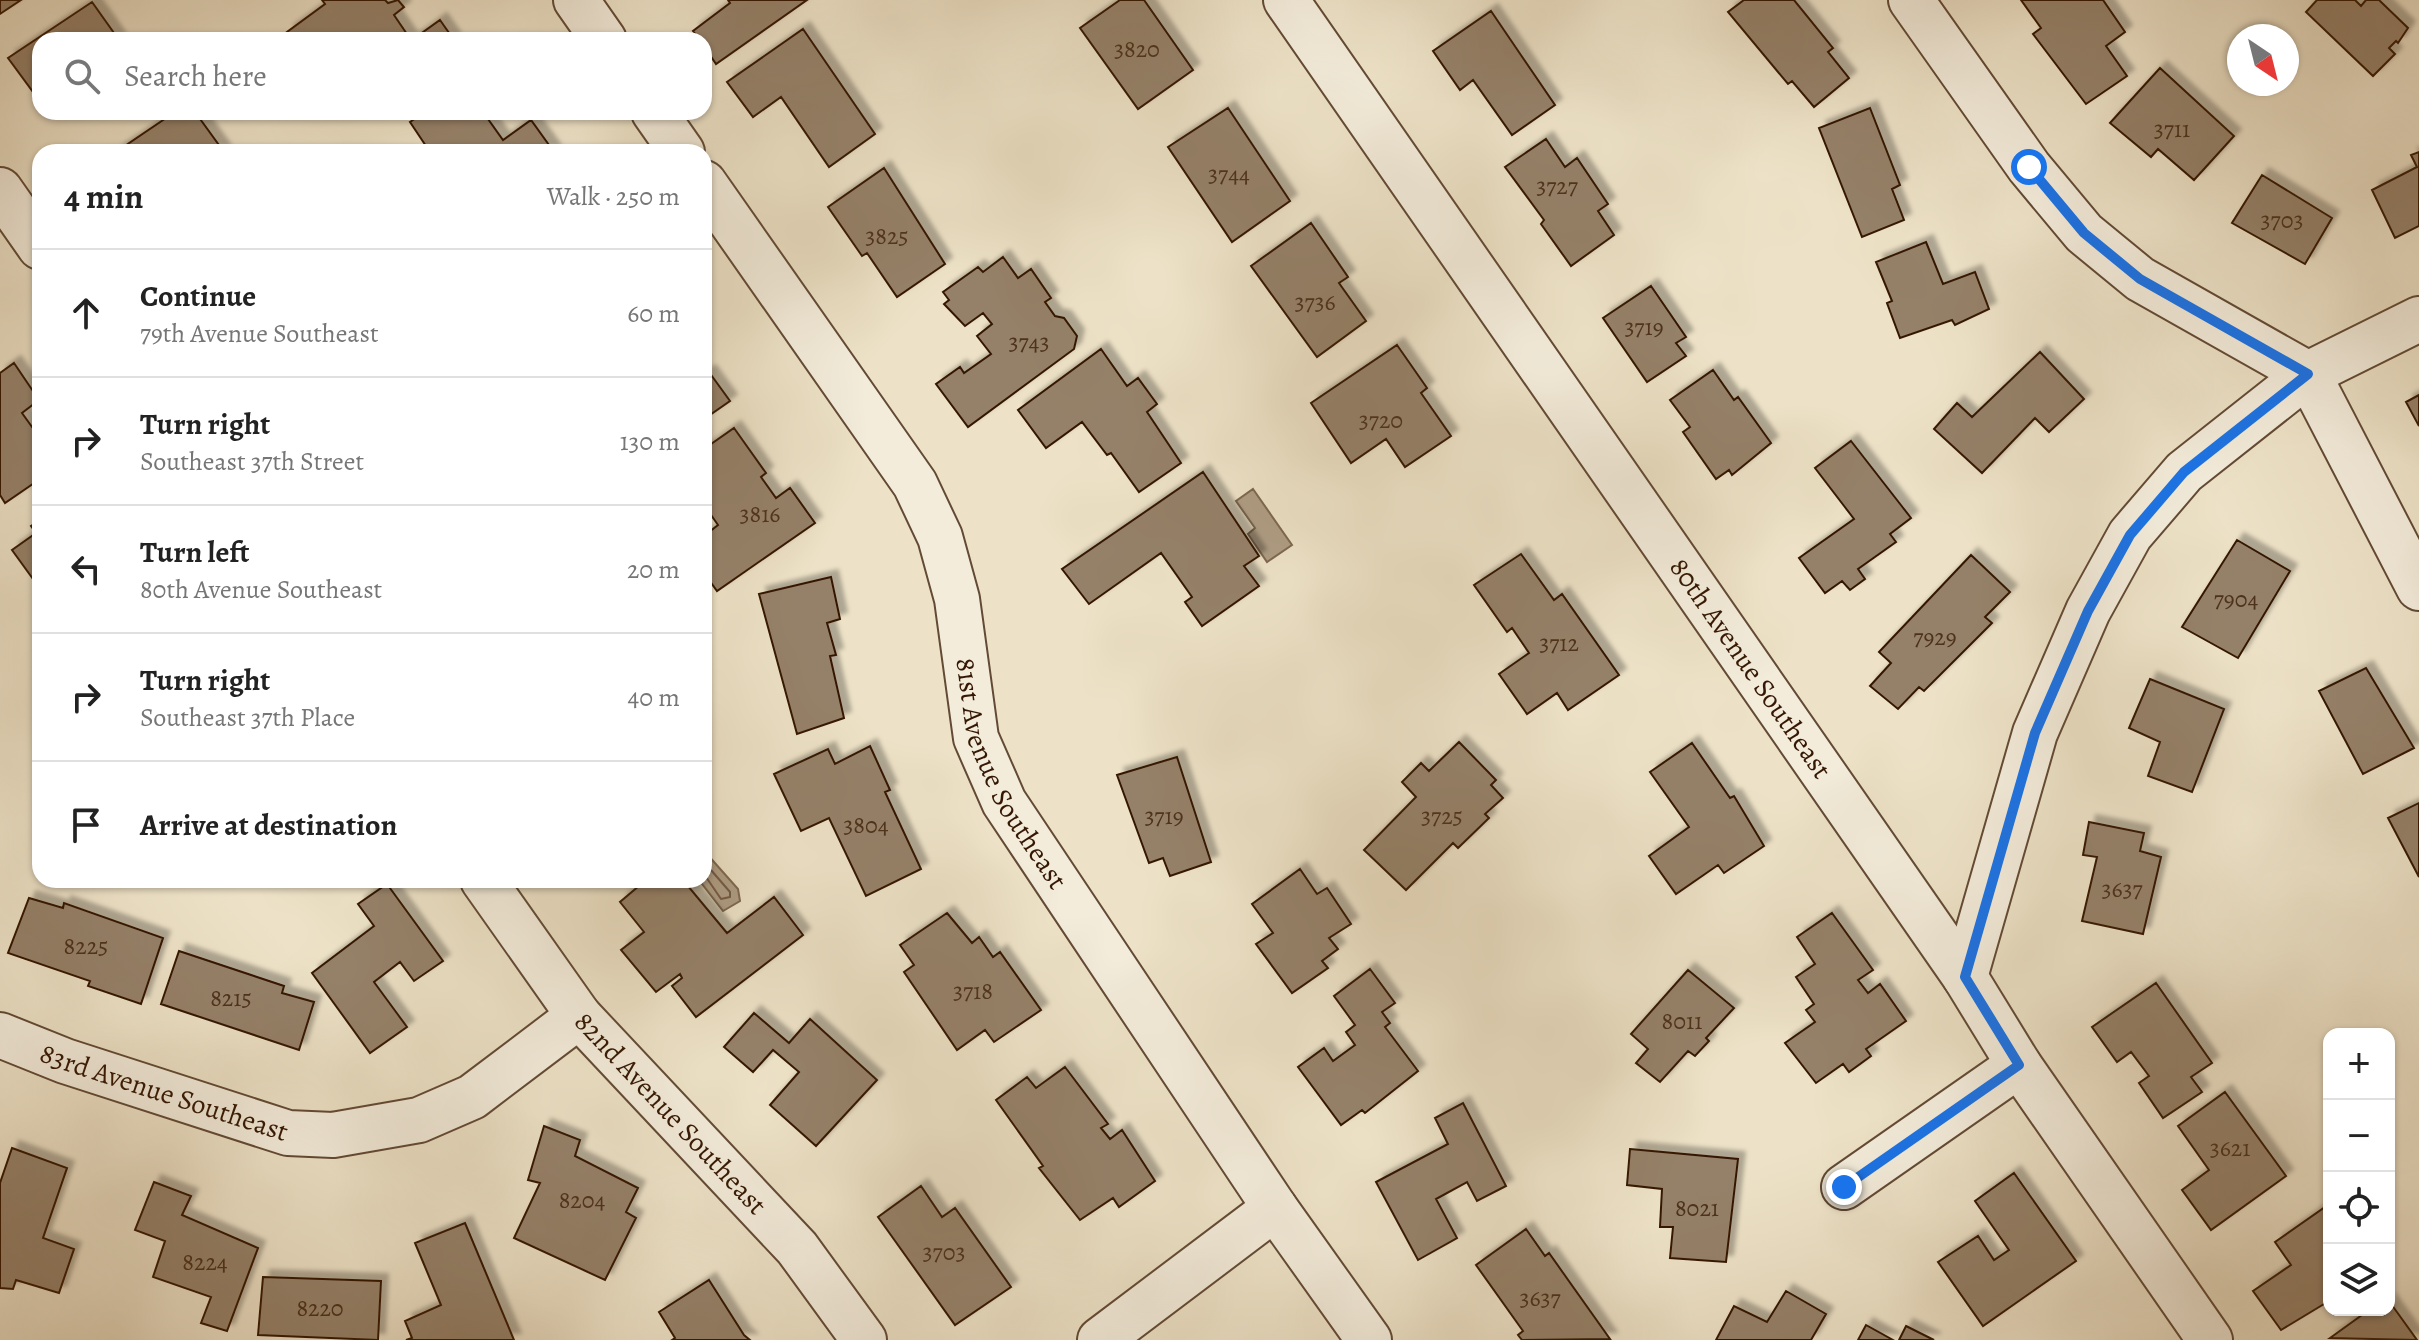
<!DOCTYPE html>
<meta charset="utf-8">
<style>
body{margin:0;font-family:Alegreya,serif;background:#f6f6f6;color:#222}
.controls{position:absolute;right:24px;bottom:24px;display:grid;overflow:hidden;border-radius:16px;box-shadow:0 2px 6px #0004}
.controls button{width:72px;height:72px;display:grid;place-items:center;padding:0;border:0;border-bottom:2px solid #e0e0e0;background:#fff;color:#222;font:40px sans-serif}
.compass{position:absolute;left:2227px;top:24px;width:72px;height:72px;border-radius:50%;background:#fff;box-shadow:0 2px 6px #0004;rotate:145deg}
.stop{position:absolute;width:24px;height:24px;margin:-18px;border:6px solid #1a73e8;border-radius:50%;background:#fff}
.stop.end{background:#1a73e8;border-color:#fff;box-shadow:0 2px 8px #0008}
.list{margin:0;padding:0;list-style:none}
h2{display:flex;justify-content:space-between;align-items:center;height:104px;margin:0;padding:0 32px;font-size:34px}
h2 small{font-size:26px;font-weight:400;color:#767676}
.list li{display:grid;grid-template-columns:52px 1fr auto;gap:24px;align-items:center;box-sizing:border-box;height:128px;padding:0 32px;border-top:2px solid #e0e0e0}
.list b{display:block;font-size:30px;white-space:nowrap}
.list p{margin:0;font-size:26px;white-space:nowrap;color:#767676}
.list em{font-size:26px;font-style:normal;color:#767676}
.icon{flex:none;width:44px;height:44px;fill:none;stroke:currentColor;stroke-width:2;stroke-linecap:round;stroke-linejoin:round}
.map{position:relative;flex:none;width:2419px;height:1340px;overflow:hidden}
.search{position:absolute;background:#fff;box-shadow:0 2px 6px #0004;left:32px;top:32px;width:680px;height:88px;display:flex;align-items:center;gap:20px;box-sizing:border-box;padding:0 28px;border-radius:24px;color:#767676;font-size:30px}
.panel{position:absolute;background:#fff;box-shadow:0 2px 6px #0004;left:32px;top:144px;width:680px;height:744px;border-radius:24px}
.map>svg:first-child{display:block}
.water{fill:#ae9d84;stroke:#7e6850;stroke-width:2}
.lines{fill:none;stroke-linecap:round;stroke-linejoin:round}
.shore{stroke:#725a44;stroke-width:2}
.building{fill:#958169;stroke:#351803;stroke-width:2;filter:url(#shadow)}
.minor-casing{stroke:#634a34;stroke-width:48}
.minor{stroke:#f3ecdb;stroke-width:44}
.route{stroke:#1a73e8;stroke-width:10}
.labels{text-anchor:middle;dominant-baseline:central;stroke-width:6;stroke-linejoin:round;paint-order:stroke}
.number-label{font-size:24px;fill:#4d321c}
.street-label{font-size:28px;fill:#351803;stroke:#f3ecdb}
</style>
<div class="map">
<svg width="2419" height="1340" viewBox="0 0 2419 1340">
<defs>
<filter id="shadow"><feDropShadow dx="7" dy="-7" stdDeviation="2" flood-color="#0004"/></filter>
</defs>
<rect width="100%" height="100%" fill="#ede2c7"/>
<filter id="stains"><feTurbulence type="fractalNoise" baseFrequency=".0025" numOctaves="4"/><feColorMatrix values="0 0 0 0 .2 0 0 0 0 .09 0 0 0 0 .02 0 0 0 .5 -.17"/></filter>
<radialGradient id="worn" r=".72"><stop offset=".6" stop-color="#630" stop-opacity="0"/><stop offset="1" stop-color="#630" stop-opacity=".3"/></radialGradient>
<path class="water" d="M1253,489L1292,545L1267,562L1248,534L1255,528L1236,501Z
M706,853L738,889L740,901L723,911L699,880H704Z"/>
<g class="lines">
<path class="shore" d="M704,862L730,892V897L721,899L704,874"/>
</g>
<path class="building" d="M0,0H21L0,14Z
M322,0H385L388,3L398,0L404,7L394,15L411,40H294L287,32L325,4Z
M728,0H807L716,64L704,46V40H700L693,31L730,3Z
M1120,0H1144L1193,70L1138,109L1080,28Z
M1744,0H1794L1833,48L1828,52L1849,78L1814,107L1792,81L1788,84L1728,12Z
M2021,0H2103L2125,32L2106,46L2127,76L2086,104L2033,34L2041,28Z
M2317,0H2355L2361,6L2366,0H2379L2408,28L2398,43L2396,41L2389,48L2395,54L2373,76L2306,12Z
M92,2L119,40H40V93L36,96L8,58Z
M1491,11L1555,105L1512,135L1473,80L1460,90L1433,51Z
M440,20L454,40H412Z
M803,29L875,134L829,167L781,97L753,117L727,82Z
M2160,68L2234,136L2194,180L2158,149L2151,157L2110,123Z
M1228,108L1290,201L1232,242L1168,147Z
M1870,108L1900,185L1892,189L1904,220L1862,237L1819,128Z
M175,112H195L224,152H116Z
M425,112H483L503,140L531,120L554,152H430L410,122Z
M1546,139L1565,167L1577,158L1608,204L1598,211L1614,235L1571,266L1541,224L1544,220L1505,167Z
M2419,152V226L2395,238L2372,190L2417,167L2411,155Z
M884,168L945,264L897,297L867,253L862,256L828,207Z
M2262,175L2332,218L2305,264L2232,223Z
M1311,223L1348,277L1339,283L1366,321L1317,357L1251,266Z
M1926,242L1943,284L1975,272L1989,309L1955,325L1952,320L1900,338L1887,303L1892,301L1876,262Z
M1003,257L1018,278L1031,269L1051,298L1045,302L1055,316L1064,318L1077,336L1074,349L968,427L936,384L960,367L964,373L991,354L977,336L992,324L983,313L965,326L944,304L949,300L943,292L978,267L983,272Z
M1651,286L1686,337L1676,343L1686,356L1647,382L1603,318Z
M1397,345L1427,388L1421,393L1451,436L1405,467L1386,439L1351,463L1311,403Z
M1101,349L1127,386L1138,378L1157,404L1147,412L1181,463L1139,492L1111,453L1107,455L1082,422L1046,448L1018,410Z
M2040,352L2084,399L2049,432L2035,418L1982,473L1934,429L1957,403L1972,417Z
M14,363L39,400L22,413L40,438V479L5,503L0,495V373Z
M1713,370L1734,400L1738,397L1771,443L1732,475L1729,470L1716,479L1683,432L1690,427L1670,400Z
M709,372L730,401L704,419V375Z
M2419,395V426L2406,402Z
M734,428L766,473L761,477L776,498L790,488L815,523L717,591L704,573V536L718,525L704,505V449Z
M1851,441L1911,518L1890,534L1896,542L1858,569L1865,579L1850,590L1842,581L1825,593L1799,558L1854,519L1815,468Z
M1203,472L1259,556L1244,566L1259,586L1202,626L1185,602L1192,597L1161,553L1089,604L1062,569Z
M40,520V575L33,579L12,550L36,533L31,526Z
M2237,540L2290,571L2238,658L2182,627Z
M1521,554L1554,600L1562,594L1619,675L1568,710L1557,693L1527,714L1499,674L1529,653L1512,628L1507,632L1474,585Z
M1971,555L2010,592L1985,617L1992,623L1924,691L1919,687L1898,709L1870,686L1891,663L1879,652Z
M831,577L840,619L827,623L836,655L830,656L844,718L797,734L759,594Z
M2366,668L2414,748L2363,774L2319,691Z
M2150,679L2224,709L2192,792L2148,776L2160,742L2129,728Z
M1459,742L1496,780L1491,785L1503,798L1485,814L1489,818L1458,848L1453,843L1406,890L1364,850L1416,797L1402,782L1421,763L1429,771Z
M1692,743L1730,798L1734,796L1764,846L1724,873L1718,865L1676,894L1649,856L1689,827L1650,772Z
M870,746L890,790L885,792L921,869L866,896L829,818L801,831L774,774L828,749L835,764Z
M1177,757L1211,862L1170,876L1163,858L1149,863L1117,775Z
M2419,803V877L2388,818Z
M2089,822L2144,833L2140,851L2161,857L2143,934L2082,921L2097,857L2083,855Z
M1300,869L1317,894L1327,888L1351,924L1329,938L1338,949L1322,961L1328,968L1292,993L1256,944L1273,933L1252,904Z
M646,880H683L727,933L774,897L803,935L696,1017L672,986L682,978L680,974L656,992L621,950L644,932L620,902Z
M387,884L443,961L414,981L400,962L374,982L407,1027L370,1053L312,973L374,926L358,904Z
M29,898L63,908L64,903L163,938L141,1004L88,986L90,981L8,953Z
M947,913L972,943L979,937L993,957L1000,952L1041,1010L994,1042L985,1030L957,1050L904,972L914,965L900,945Z
M1832,913L1873,970L1858,980L1868,993L1880,984L1906,1021L1866,1049L1871,1056L1849,1072L1843,1064L1816,1083L1785,1043L1815,1022L1806,1010L1814,1004L1796,977L1815,964L1797,937Z
M179,951L284,986L282,993L314,1002L299,1050L161,1004Z
M1370,969L1395,1003L1382,1012L1390,1023L1385,1027L1418,1071L1365,1113L1362,1110L1341,1125L1298,1067L1324,1048L1333,1061L1355,1045L1346,1032L1355,1025L1334,996Z
M1688,970L1734,1008L1706,1038L1709,1041L1695,1056L1688,1051L1660,1082L1636,1063L1648,1049L1631,1034Z
M2156,983L2212,1063L2191,1077L2202,1092L2163,1118L2139,1083L2149,1076L2131,1052L2117,1062L2092,1027Z
M754,1013L789,1043L810,1019L877,1080L816,1146L770,1105L799,1072L773,1050L753,1072L724,1047Z
M1065,1067L1108,1124L1101,1128L1110,1139L1122,1130L1155,1181L1119,1207L1113,1198L1080,1220L1039,1168L1043,1166L996,1100L1027,1077L1036,1088Z
M2225,1092L2286,1176L2211,1230L2182,1190L2209,1170L2178,1126Z
M1463,1103L1506,1186L1477,1201L1467,1182L1436,1199L1457,1238L1418,1260L1376,1182L1448,1144L1435,1118Z
M544,1126L580,1140L575,1156L638,1188L626,1212L636,1218L605,1280L514,1238L540,1183L528,1180Z
M12,1148L67,1168L43,1238L74,1249L59,1293L16,1280L13,1289L0,1288V1183Z
M1630,1149L1738,1159L1726,1262L1670,1258L1673,1227H1660L1662,1189L1627,1185Z
M2014,1173L2076,1261L1983,1326L1938,1262L1978,1236L1994,1260L2009,1250L1975,1201Z
M154,1182L191,1196L182,1215L258,1248L227,1331L201,1323L211,1297L153,1277L165,1241L135,1230Z
M921,1186L942,1217L955,1208L1011,1287L955,1325L878,1217Z
M2328,1205L2329,1301L2281,1330L2253,1291L2291,1265L2275,1242Z
M465,1223L514,1340H406L412,1338L405,1321L441,1305L415,1243Z
M1526,1229L1545,1256L1549,1253L1610,1339L1522,1340L1518,1335L1523,1331L1476,1265Z
M263,1277L381,1281L378,1340L258,1335Z
M709,1280L744,1335L750,1340H672L675,1338L659,1312Z
M1786,1291L1826,1314L1811,1340H1716L1734,1306L1767,1322Z
M2389,1301L2417,1340L2330,1338L2369,1310H2389Z
M1866,1325L1893,1340H1858Z
M1906,1326L1934,1340H1899Z"/>
<g class="lines">
<defs>
<g id="minor">
<path d="M576,0L604,40"/>
<path id="s1" d="M1286,0L1965,977L2019,1065L2210,1340"/>
<path d="M1911,0L2029,167L2084,233L2140,279L2308,374L2419,588"/>
<path d="M654,112L682,152"/>
<path id="s2" d="M704,183L915,484L940,537L957,599L976,738L1004,802L1275,1208L1369,1340"/>
<path d="M0,190L40,247"/>
<path id="s3" d="M483,880L579,1016L797,1248L864,1340"/>
<path d="M1965,977L2035,733L2088,611L2130,535L2184,472L2308,374L2419,319"/>
<path id="s4" d="M0,1035L65,1061L288,1133L333,1135L419,1120L472,1097L579,1016"/>
<path d="M1844,1187L2019,1065"/>
<path d="M1100,1340L1275,1208"/>
</g>
</defs>
<use href="#minor" class="minor-casing"/>
<use href="#minor" class="minor"/>
</g>
<g class="lines">
<path class="route" d="M1844,1187L2019,1065L1965,977L2035,733L2088,611L2130,535L2184,472L2308,374L2140,279L2084,233L2029,167"/>
</g>
<g class="labels">
<g class="number-label">
<text x="1137" y="49">3820</text>
<text x="2172" y="129">3711</text>
<text x="1229" y="174">3744</text>
<text x="1557" y="186">3727</text>
<text x="2282" y="220">3703</text>
<text x="887" y="236">3825</text>
<text x="1315" y="302">3736</text>
<text x="1644" y="327">3719</text>
<text x="1029" y="342">3743</text>
<text x="1381" y="420">3720</text>
<text x="760" y="514">3816</text>
<text x="2236" y="599">7904</text>
<text x="1935" y="637">7929</text>
<text x="1559" y="643">3712</text>
<text x="1164" y="816">3719</text>
<text x="1442" y="816">3725</text>
<text x="866" y="825">3804</text>
<text x="2122" y="889">3637</text>
<text x="86" y="946">8225</text>
<text x="973" y="991">3718</text>
<text x="231" y="998">8215</text>
<text x="1682" y="1021">8011</text>
<text x="2230" y="1148">3621</text>
<text x="582" y="1200">8204</text>
<text x="1697" y="1208">8021</text>
<text x="944" y="1252">3703</text>
<text x="205" y="1262">8224</text>
<text x="1540" y="1298">3637</text>
<text x="320" y="1308">8220</text>
</g>
<g class="street-label">
<text stroke="none"><textPath href="#s1" startOffset="814">80th Avenue Southeast</textPath></text>
<text stroke="none"><textPath href="#s2" startOffset="676">81st Avenue Southeast</textPath></text>
<text stroke="none"><textPath href="#s4" startOffset="174">83rd Avenue Southeast</textPath></text>
<text stroke="none"><textPath href="#s3" startOffset="300">82nd Avenue Southeast</textPath></text>
</g>
</g>
<rect width="100%" height="100%" filter="url(#stains)"/>
<rect width="100%" height="100%" fill="url(#worn)"/>
</svg>
<div class="controls">
<button>+</button>
<button>−</button>
<button><svg class="icon" aria-label="locate" viewBox="0 0 24 24"><circle cx="12" cy="12" r="6"/><path d="M12 2v4M12 18v4M2 12h4M18 12h4"/></svg></button>
<button><svg class="icon" aria-label="layers" viewBox="0 0 24 24"><path d="M12 4l9 5-9 5-9-5zM3 14l9 5 9-5"/></svg></button>
</div>
<svg class="compass" viewBox="-18 -18 36 36"><path d="M0-13l5 13h-10z" fill="#e53935"/><path d="M0 13l5-13h-10z" fill="#767676"/></svg>
<div class="stop" style="left:2029px;top:167px"></div>
<div class="stop end" style="left:1844px;top:1187px"></div>
<div class="search"><svg class="icon" aria-label="search" viewBox="0 0 24 24"><circle cx="10" cy="10" r="6"/><path d="M15 15l6 6"/></svg>Search here</div>
<section class="panel">
<h2>4 min<small>Walk · 250 m</small></h2>
<ul class="list">
<li><svg class="icon" aria-label="ahead" viewBox="0 0 24 24"><path d="M12 20V5M6 11l6-6 6 6"/></svg><div><b>Continue</b><p>79th Avenue Southeast</p></div><em>60 m</em></li>
<li><svg class="icon" aria-label="right" viewBox="0 0 24 24"><path d="M7 20v-9h11M14 6l5 5-5 5"/></svg><div><b>Turn right</b><p>Southeast 37th Street</p></div><em>130 m</em></li>
<li><svg class="icon" aria-label="left" viewBox="0 0 24 24"><path d="M17 20v-9H6M10 6l-5 5 5 5"/></svg><div><b>Turn left</b><p>80th Avenue Southeast</p></div><em>20 m</em></li>
<li><svg class="icon" aria-label="right" viewBox="0 0 24 24"><path d="M7 20v-9h11M14 6l5 5-5 5"/></svg><div><b>Turn right</b><p>Southeast 37th Place</p></div><em>40 m</em></li>
<li><svg class="icon" aria-label="arrive" viewBox="0 0 24 24"><path d="M6 21V4h12l-3 4 3 4H6"/></svg><div><b>Arrive at destination</b></div></li>
</ul>
</section>
</div>
